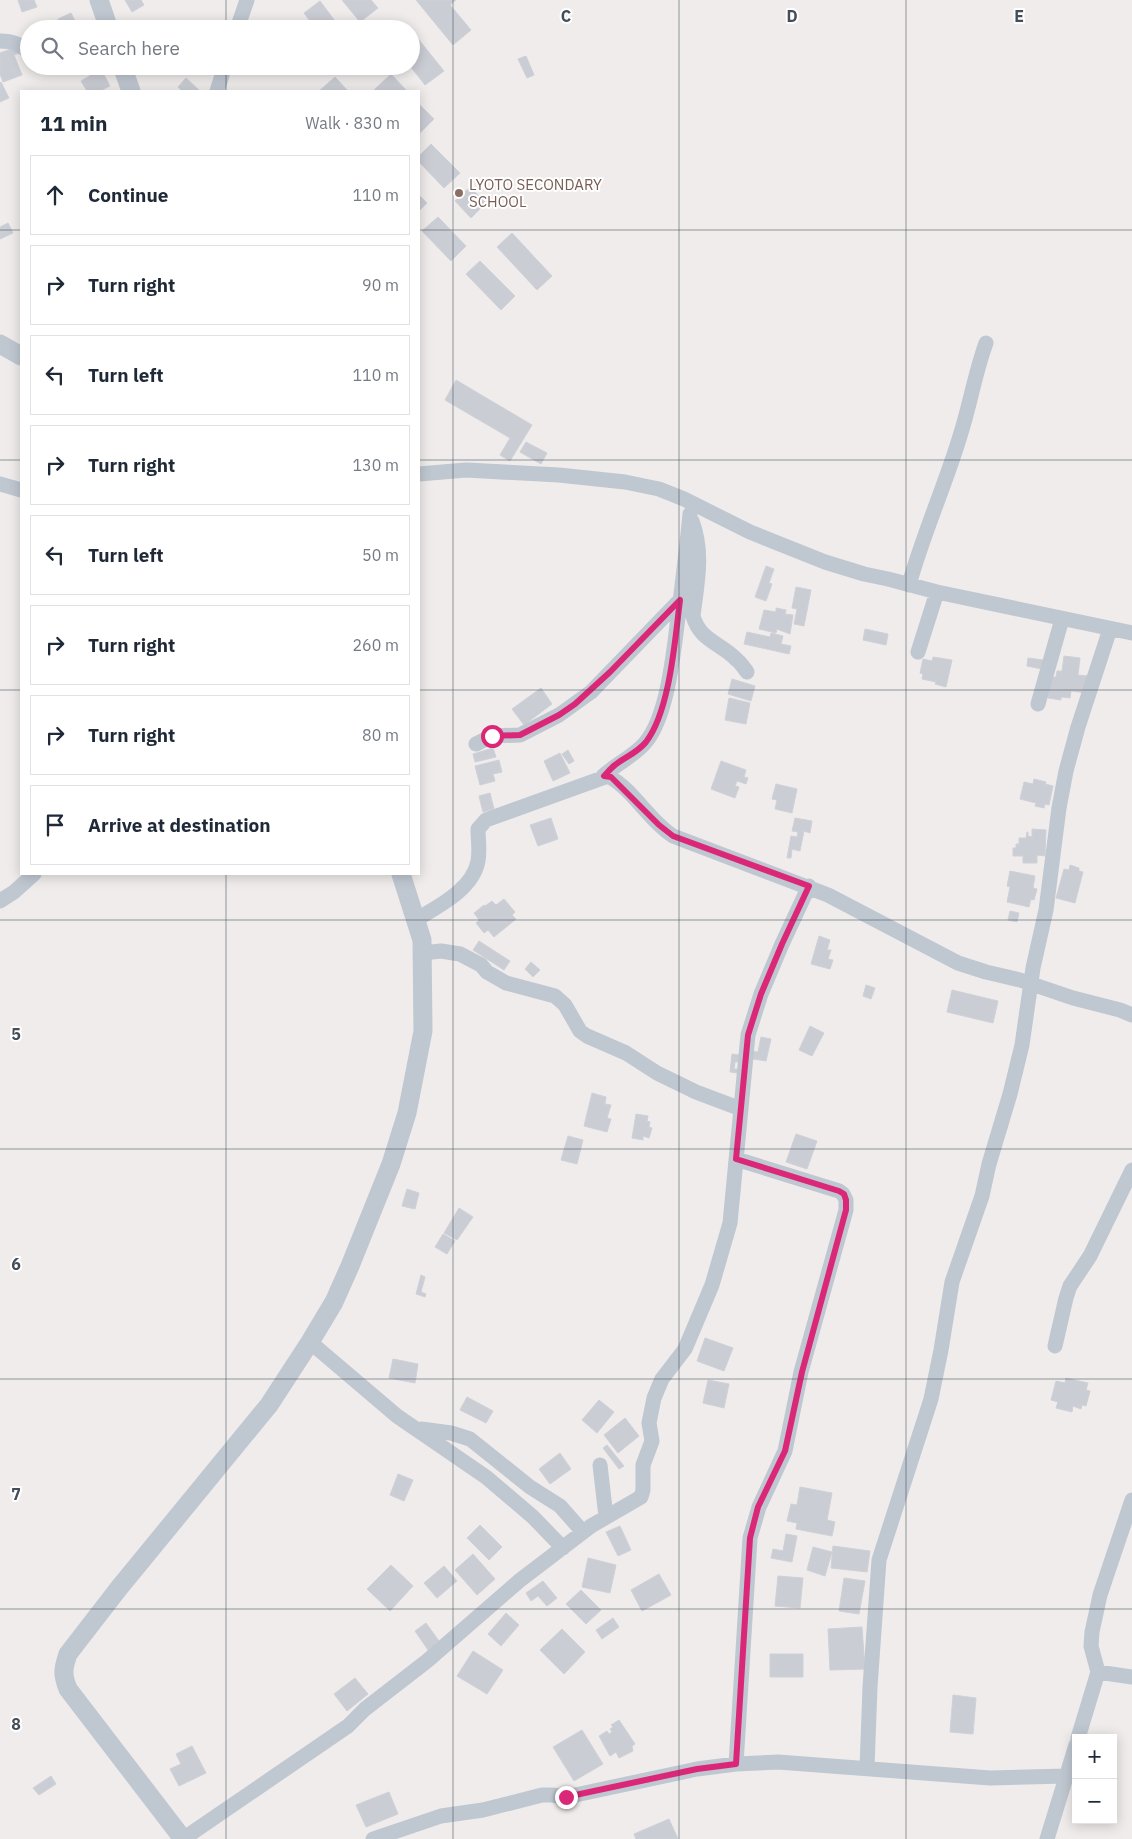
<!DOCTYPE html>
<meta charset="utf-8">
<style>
body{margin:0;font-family:"IBM Plex Sans",sans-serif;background:#f6f6f7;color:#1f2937}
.controls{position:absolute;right:15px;bottom:15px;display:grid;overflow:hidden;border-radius:0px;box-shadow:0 2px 12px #0003}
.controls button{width:45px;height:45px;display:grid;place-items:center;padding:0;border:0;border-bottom:1px solid #e0e1e3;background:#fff;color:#1f2937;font:25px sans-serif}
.stop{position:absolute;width:15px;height:15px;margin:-11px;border:4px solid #db2777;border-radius:50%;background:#fff}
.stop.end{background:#db2777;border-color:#fff;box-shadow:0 1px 5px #0008}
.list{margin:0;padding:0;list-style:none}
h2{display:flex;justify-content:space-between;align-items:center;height:65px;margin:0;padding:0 20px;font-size:21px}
h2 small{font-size:16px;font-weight:400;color:#747a83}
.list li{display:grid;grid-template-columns:32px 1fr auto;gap:15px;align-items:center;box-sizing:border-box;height:80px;margin:0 10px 10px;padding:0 10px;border:1px solid #e0e1e3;border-radius:0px}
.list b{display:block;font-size:19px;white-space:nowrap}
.list em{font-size:16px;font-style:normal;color:#747a83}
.icon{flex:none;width:28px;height:28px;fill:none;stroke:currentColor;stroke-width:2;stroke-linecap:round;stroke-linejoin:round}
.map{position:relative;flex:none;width:1132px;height:1839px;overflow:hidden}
.search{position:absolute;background:#fff;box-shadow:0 2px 12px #0003;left:20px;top:20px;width:400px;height:55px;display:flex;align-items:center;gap:12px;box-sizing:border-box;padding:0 18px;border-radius:28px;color:#747a83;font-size:19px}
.panel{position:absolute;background:#fff;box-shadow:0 2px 12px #0003;left:20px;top:90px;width:400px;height:785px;border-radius:0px}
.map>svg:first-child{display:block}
.building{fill:#cbcdd4;stroke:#cfd1d8}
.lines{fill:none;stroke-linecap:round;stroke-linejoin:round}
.minor{stroke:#bfc7d1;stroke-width:15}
.tertiary{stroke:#bfc7d1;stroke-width:19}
.route{stroke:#db2777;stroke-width:6}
.grid{fill:none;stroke:#444d59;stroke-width:1;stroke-opacity:0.55}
.education-dot{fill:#8d6e63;stroke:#fff;stroke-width:2}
.labels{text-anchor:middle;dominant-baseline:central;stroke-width:4;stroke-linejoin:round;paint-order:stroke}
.education-label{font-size:15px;fill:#785e54;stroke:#fff;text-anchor:start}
.grid-label{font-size:16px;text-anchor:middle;font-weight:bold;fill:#444d59;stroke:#fff;stroke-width:4;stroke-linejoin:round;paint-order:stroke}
</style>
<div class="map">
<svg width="1132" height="1839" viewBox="0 0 1132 1839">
<rect width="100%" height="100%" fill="#efeceb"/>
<path class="building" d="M18,0H34L37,7L22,12Z
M125,0H141L144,5L132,12Z
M342,0H371L378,8L360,22Z
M416,0H456L450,5L471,30L453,45Z
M320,1L341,29H316L304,13Z
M71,13L79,29H63L58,19Z
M411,30L444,71L425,85L410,66Z
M16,47L19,53L14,55L22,75L3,82L0,74V53Z
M526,56L534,75L527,78L518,59Z
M101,69L110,86L100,91H87L81,81Z
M391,74L407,91L374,90Z
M335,77L348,91H319Z
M186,78L200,91H182L178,87Z
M1,82L9,98L0,102V83Z
M419,104L434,119L419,134Z
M431,144L460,173L444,188L419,162V156Z
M470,187L486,203L471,218L455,201Z
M419,195L427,203L419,211Z
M438,217L466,246L451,261L422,231Z
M8,223L13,233L0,239V227Z
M512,233L552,276L537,290L497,247Z
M480,261L515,296L501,310L466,274Z
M456,380L532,425L510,461L500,455L510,438L445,400Z
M526,442L547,453L541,464L520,452Z
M766,566L774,569L769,583L772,584L766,601L755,597Z
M796,587L811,590L804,626L794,624L797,609L792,608Z
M776,608L786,610L785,614L793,615L790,634L777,629L776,633L759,629L764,610L776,612Z
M865,629L888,634L886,645L863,640Z
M747,632L770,637L771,633L783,636L781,644L791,646L789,654L744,644Z
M1064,656L1080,658L1078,675L1089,676L1087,693L1071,691L1070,698L1061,697V700L1048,698L1051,677H1056L1057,671H1062Z
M933,657L952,660L946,687L935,684L936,682L922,679L923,674L920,673L923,659L932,661Z
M1028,658L1043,660L1042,669L1027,666Z
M732,679L755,686L751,701L728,694Z
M541,688L552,704L524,725L512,709Z
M729,698L750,703L746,724L725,720Z
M493,748L496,757L475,762L473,754Z
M568,750L574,761L569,764L562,754Z
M560,753L570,773L553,781L544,761Z
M499,760L502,772L493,774L495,781L480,785L475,766Z
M721,761L746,770L744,777L748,778L746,784L737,781L735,786L739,787L735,798L711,789Z
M1034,779L1046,782L1045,784L1053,786L1049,805L1045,804L1044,808L1035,806L1036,803L1020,799L1024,782L1033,784Z
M776,784L797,789L792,813L775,809L777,800L772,799Z
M490,793L494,809L483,812L479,796Z
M551,818L558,839L538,846L530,825Z
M795,818L812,821L810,833L804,831L800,851L792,849L791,858H787L791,836L797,837L798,832L792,831Z
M1032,829L1046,830L1045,856L1037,855V863H1023V856H1013V848H1016V844H1019V838H1026L1027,832H1028V836L1032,837Z
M1070,865L1079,868V871L1083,872L1075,903L1056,898L1064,869L1069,870Z
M1010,871L1035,876L1033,888L1037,889L1034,900L1031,899L1029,907L1007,902L1010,887L1007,886Z
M504,899L515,912L512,915L516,919L494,937L488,930L484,933L476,923L479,920L474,913L484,905L485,906L492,901L496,905Z
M1010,911L1019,913L1017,922L1008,920Z
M819,936L830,940L827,950H831L828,959L833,960L830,969L811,964Z
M479,941L510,961L504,970L473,950Z
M531,962L540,970L533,977L525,969Z
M866,985L875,988L871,999L863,996Z
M952,990L998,1001L993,1023L947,1012Z
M810,1026L824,1033L812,1056L799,1050Z
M761,1037L771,1039L766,1061L747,1058L748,1051L758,1052Z
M732,1054L740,1055L739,1062H735L734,1069H738V1073L730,1072Z
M592,1093L606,1097L605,1104L611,1105L607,1118L611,1119L607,1132L584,1126Z
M636,1114L648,1116L647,1121L650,1122L649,1127L652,1128L649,1138L643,1136V1140L632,1138Z
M796,1134L817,1141L807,1169L786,1162Z
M568,1136L583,1140L577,1164L561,1160Z
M407,1189L419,1193L415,1209L402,1206Z
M459,1208L473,1217L457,1240L444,1233Z
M443,1234L455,1241L447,1254L435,1247Z
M421,1275L425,1277L421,1292L426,1294L425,1297L416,1294Z
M705,1338L733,1348L724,1371L697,1361Z
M393,1359L418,1364L415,1383L389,1378Z
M1066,1378L1088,1383L1086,1390L1090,1391L1086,1406L1082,1405L1081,1409L1073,1406L1072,1412L1056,1408L1058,1402L1051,1400L1056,1381L1065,1383Z
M708,1380L729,1384L724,1408L703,1403Z
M467,1397L493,1411L486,1423L460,1410Z
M599,1400L614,1412L597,1433L582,1420Z
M625,1418L639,1436L618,1453L604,1435Z
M607,1445L624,1466L619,1469L603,1448Z
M560,1453L571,1469L550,1484L539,1469Z
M398,1474L413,1480L404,1501L390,1495Z
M800,1487L832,1493L827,1520L835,1522L832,1536L796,1529L797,1523L787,1521L791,1504L797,1505Z
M480,1525L502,1547L489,1560L467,1538Z
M620,1526L631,1550L618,1556L606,1532Z
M786,1534L797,1536L792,1562L771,1558L773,1549L783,1551Z
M833,1546L870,1551L867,1572L831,1568Z
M813,1547L832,1552L825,1576L807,1570Z
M473,1554L495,1579L477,1595L455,1570Z
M588,1558L616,1565L610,1593L582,1587Z
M391,1565L413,1586L390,1611L367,1589Z
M444,1566L457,1581L437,1598L424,1583Z
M659,1574L671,1595L642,1611L631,1590Z
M778,1576L803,1578L800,1608L775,1606Z
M844,1578L865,1581L859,1614L839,1611Z
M543,1581L557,1598L547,1606L538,1596L531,1601L526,1593Z
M581,1590L601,1610L586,1624L566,1604Z
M506,1613L519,1625L501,1646L488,1634Z
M613,1618L619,1627L602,1639L596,1630Z
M426,1623L439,1641L428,1650L415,1631Z
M862,1627L865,1669L830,1670L828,1629Z
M562,1629L585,1652L564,1674L540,1650Z
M473,1651L503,1670L487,1694L457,1676Z
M770,1654H803V1677H770Z
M355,1678L368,1694L347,1711L334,1694Z
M953,1695L976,1698L973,1734L950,1732Z
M619,1720L635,1744L632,1746L633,1751L619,1758L616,1752L610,1756L599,1736L607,1731L609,1734L612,1732L610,1729L613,1727L611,1725Z
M582,1730L603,1764L574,1781L553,1747Z
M192,1746L206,1773L179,1786L170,1769L181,1764L176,1754Z
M51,1776L56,1784L39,1795L33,1788Z
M389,1792L398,1814L366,1827L356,1805Z
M669,1819L678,1839H636L634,1834Z"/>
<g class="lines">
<path class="minor" d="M237,29L247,0
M0,41C13,41 19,44 29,52
M217,91L225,66
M419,474L466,470L559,475L625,482L659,489L684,499L750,532L825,562L864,574L888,579L937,592L1132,633
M0,484L21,490
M692,521C704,553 697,583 693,616C700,641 721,643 737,660C741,663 744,668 747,672
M909,585C923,534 945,486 960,436C970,405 975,373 986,343
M918,652L937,592
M1038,704L1062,619
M476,744L492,736L520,735L559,715L591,692L680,600
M603,776C616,764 634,756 645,743C669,715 674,646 679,610C683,578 687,546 690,514
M0,901L14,892L34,874
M417,919C439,906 473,889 478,861C480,850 478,839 478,829L486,820L608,776C634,790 648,820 673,836L828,895L958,963L986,972L1020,980L1073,998L1120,1010L1132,1015
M423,953L441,951L460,954L481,965L487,972L506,983L555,996L565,1005L580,1031L587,1036L626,1053L657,1073L696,1092L741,1109
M736,1159L839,1191L843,1194L846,1200V1210L801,1372L785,1451L759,1507L750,1538L736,1764
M310,1342L397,1416L486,1477L533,1517L563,1548
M1055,1346L1066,1298L1070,1286L1090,1256L1132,1170
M421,1429L451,1433L470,1439L530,1487L560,1506L583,1532
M600,1465L606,1517
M1098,1672L1132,1677
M1078,1738L1098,1672L1091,1646L1092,1632L1100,1595L1132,1500
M867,1768L870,1687L879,1560L931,1399L941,1350L952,1282L982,1196L989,1164L1010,1094L1022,1045L1033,968L1046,910L1059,808L1066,771L1078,727L1110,629
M183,1839L348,1726L365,1709L427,1661L519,1581L591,1526L641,1497L643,1490V1465L652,1441L649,1423L654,1398L662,1379L685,1349L712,1285L730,1223L748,1035L761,994L782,944L809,886
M373,1839L441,1816L483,1810L542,1795H552L566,1797L697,1769L736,1764L778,1762L990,1778L1066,1776
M1047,1839L1076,1745"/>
<path class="tertiary" d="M99,0L109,29
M122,66L131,91
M0,344L21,356
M183,1839L68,1689C62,1674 63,1669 68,1654L119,1588L269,1405L310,1342L334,1302L350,1266L391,1164L407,1113L423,1031L422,940L401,874"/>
</g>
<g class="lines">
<path class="route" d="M492,736L520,735L559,715L575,704L610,672L680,600C675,639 670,711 646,742C637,753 625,757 615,765C611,768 607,773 604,776L611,777L659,825L673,836L809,886L782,944L761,994L748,1035L736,1159L839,1191L844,1194L846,1200V1210L802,1372L785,1451L758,1507L750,1538L736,1764L697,1769L566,1797"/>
</g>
<path class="grid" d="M226,0V29M453,0V1839M679,0V1839M906,0V1839M226,66V91M0,230H21M419,230H1132M0,460H21M419,460H1132M0,690H21M419,690H1132M226,874V1839M0,920H1132M0,1149H1132M0,1379H1132M0,1609H1132"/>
<circle class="education-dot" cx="459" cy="193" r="5"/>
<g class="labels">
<g class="education-label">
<text x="469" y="184">LYOTO SECONDARY<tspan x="469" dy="17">SCHOOL</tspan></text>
</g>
</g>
<g class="grid-label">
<text x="566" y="22">C</text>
<text x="792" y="22">D</text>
<text x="1019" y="22">E</text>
<text x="16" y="1040">5</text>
<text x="16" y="1270">6</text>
<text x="16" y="1500">7</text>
<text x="16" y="1730">8</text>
</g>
</svg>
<div class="controls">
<button>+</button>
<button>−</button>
</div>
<div class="stop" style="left:492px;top:736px"></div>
<div class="stop end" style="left:566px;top:1797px"></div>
<div class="search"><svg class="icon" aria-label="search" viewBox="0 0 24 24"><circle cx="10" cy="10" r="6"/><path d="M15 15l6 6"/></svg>Search here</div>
<section class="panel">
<h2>11 min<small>Walk · 830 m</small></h2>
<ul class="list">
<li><svg class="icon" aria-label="ahead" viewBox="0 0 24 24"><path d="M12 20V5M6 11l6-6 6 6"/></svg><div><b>Continue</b></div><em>110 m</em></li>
<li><svg class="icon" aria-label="right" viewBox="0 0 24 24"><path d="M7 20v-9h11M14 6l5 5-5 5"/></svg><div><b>Turn right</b></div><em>90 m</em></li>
<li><svg class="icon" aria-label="left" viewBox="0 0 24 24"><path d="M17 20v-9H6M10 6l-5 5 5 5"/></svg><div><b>Turn left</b></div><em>110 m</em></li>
<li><svg class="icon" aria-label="right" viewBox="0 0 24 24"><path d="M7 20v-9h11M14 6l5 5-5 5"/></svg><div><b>Turn right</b></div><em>130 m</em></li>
<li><svg class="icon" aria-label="left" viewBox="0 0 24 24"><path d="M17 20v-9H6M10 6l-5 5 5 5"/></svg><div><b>Turn left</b></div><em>50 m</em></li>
<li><svg class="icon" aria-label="right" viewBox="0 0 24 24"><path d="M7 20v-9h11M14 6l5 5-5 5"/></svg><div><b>Turn right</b></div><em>260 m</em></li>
<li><svg class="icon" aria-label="right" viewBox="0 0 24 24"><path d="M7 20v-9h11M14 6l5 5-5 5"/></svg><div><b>Turn right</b></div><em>80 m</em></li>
<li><svg class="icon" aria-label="arrive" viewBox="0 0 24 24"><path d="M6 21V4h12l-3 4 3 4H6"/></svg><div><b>Arrive at destination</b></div></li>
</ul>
</section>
</div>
